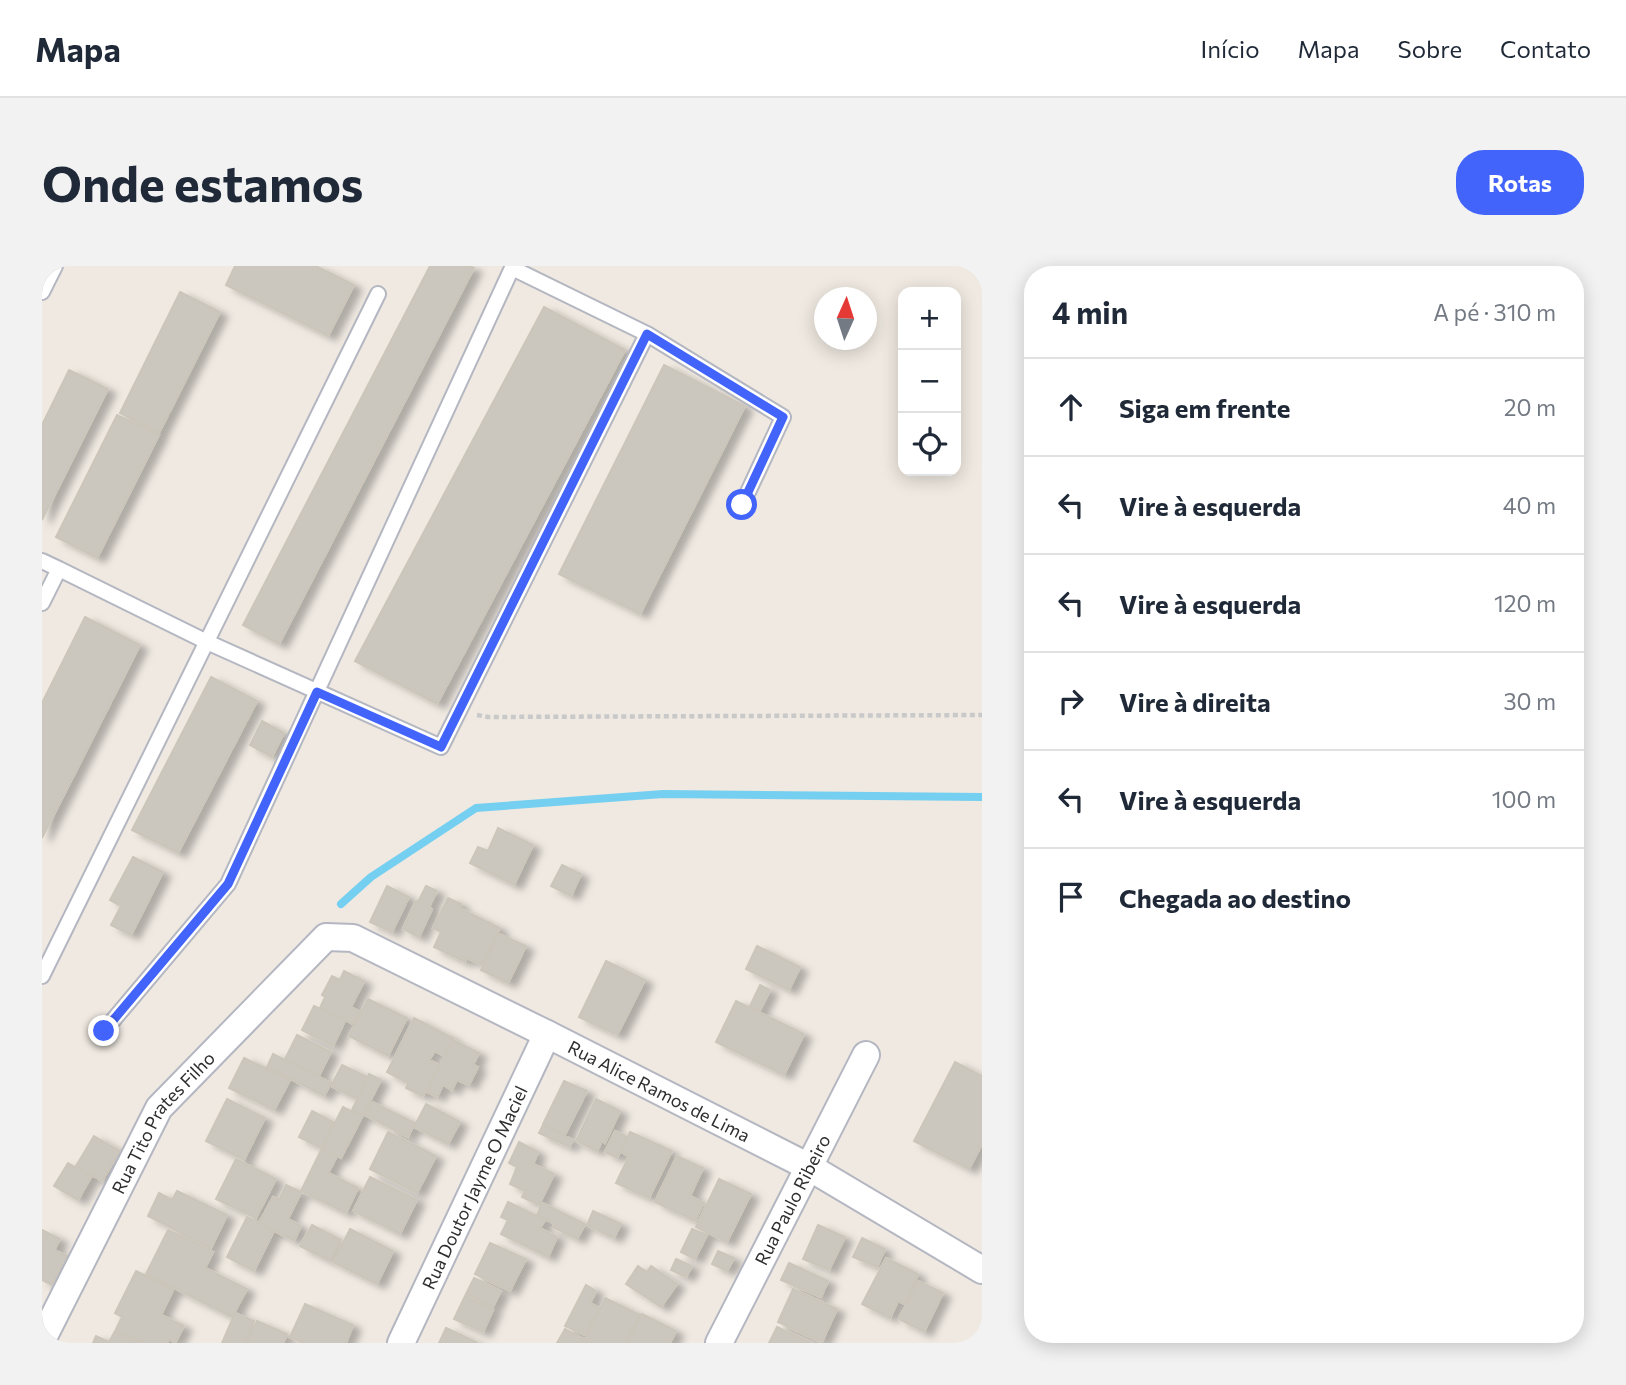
<!DOCTYPE html>
<html lang="pt">
<meta charset="utf-8">
<style>
body{margin:0;font-family:Commissioner,sans-serif;background:#f2f2f3;color:#1f2937}
.controls{position:absolute;right:21px;top:21px;display:grid;overflow:hidden;border-radius:14px;box-shadow:0 4px 18px #0003}
.controls button{width:63px;height:63px;display:grid;place-items:center;padding:0;border:0;border-bottom:2px solid #e0e1e3;background:#fff;color:#1f2937;font:35px sans-serif}
.compass{position:absolute;left:772px;top:21px;width:63px;height:63px;border-radius:50%;background:#fff;box-shadow:0 4px 18px #0003;rotate:3deg}
.stop{position:absolute;width:21px;height:21px;margin:-16px;border:5px solid #4264fb;border-radius:50%;background:#fff}
.stop.end{background:#4264fb;border-color:#fff;box-shadow:0 2px 7px #0008}
.list{margin:0;padding:0;list-style:none}
h2{display:flex;justify-content:space-between;align-items:center;height:91px;margin:0;padding:0 28px;font-size:30px}
h2 small{font-size:23px;font-weight:400;color:#747a83}
.list li{display:grid;grid-template-columns:46px 1fr auto;gap:21px;align-items:center;box-sizing:border-box;height:98px;padding:0 28px;border-top:2px solid #e0e1e3}
.list b{display:block;font-size:26px;white-space:nowrap}
.list em{font-size:23px;font-style:normal;color:#747a83}
.icon{flex:none;width:38px;height:38px;fill:none;stroke:currentColor;stroke-width:2;stroke-linecap:round;stroke-linejoin:round}
.map{position:relative;flex:none;width:940px;height:1077px;overflow:hidden;border-radius:28px}
header{display:flex;align-items:center;gap:42px;box-sizing:border-box;height:98px;padding:0 35px;background:#fff;border-bottom:2px solid #e0e1e3}
header strong{font-size:33px}
nav{display:flex;gap:38px;margin-inline-start:auto;font-size:24px}
.intro{display:flex;align-items:center;justify-content:space-between;box-sizing:border-box;height:168px;padding:0 42px}
h1{margin:0;font-size:49px}
.button{padding:18px 32px;border-radius:28px;background:#4264fb;color:#fff;font-size:24px;font-weight:700}
main{display:flex;gap:42px;padding:0 42px}
aside{flex:1;background:#fff;border-radius:28px;box-shadow:0 4px 18px #0003}
.map>svg:first-child{display:block}
.lines{fill:none;stroke-linecap:round;stroke-linejoin:round}
.stream{stroke:#75cff0;stroke-width:8}
.building{fill:#cbc7bf;stroke:#cbc5ba;stroke-width:2;filter:url(#shadow)}
.service-casing{stroke:#b4b7c1;stroke-width:18}
.minor-casing{stroke:#b4b7c1;stroke-width:30}
.path{stroke:#c9c9c9;stroke-width:4.5;stroke-dasharray:5 3.5;stroke-linecap:butt}
.service{stroke:#fff;stroke-width:14}
.minor{stroke:#fff;stroke-width:26}
.route{stroke:#4264fb;stroke-width:9}
.labels{text-anchor:middle;dominant-baseline:central;stroke-width:6;stroke-linejoin:round;paint-order:stroke}
.street-label{font-size:18px;fill:#2e2e2e;stroke:#fff}
</style>
<header>
<strong>Mapa</strong>
<nav><a>Início</a><a>Mapa</a><a>Sobre</a><a>Contato</a></nav>
</header>
<div class="intro"><h1>Onde estamos</h1><a class="button">Rotas</a></div>
<main>
<div class="map">
<svg width="940" height="1077" viewBox="0 0 940 1077">
<defs>
<filter id="shadow"><feDropShadow dx="8" dy="4.5" stdDeviation="3.5" flood-color="#0004"/></filter>
</defs>
<rect width="100%" height="100%" fill="#efe9e1"/>
<g class="lines">
<path class="stream" d="M299,638L329,611L434,542L621,528L940,531"/>
</g>
<path class="building" d="M193,0H274L312,19L286,70L184,19Z
M388,0H428L432,2L237,378L201,359Z
M138,26L178,46L117,167L78,147Z
M502,41L583,84L395,438L313,395Z
M622,99L703,140L598,348L517,308Z
M27,104L66,123L0,254V159Z
M75,149L117,169L55,292L14,271Z
M43,351L98,379L0,572V437Z
M169,411L215,435L136,587L90,564Z
M220,455L242,467L230,491L208,479Z
M456,562L491,579L472,619L428,597L436,581L446,585Z
M91,591L121,606L89,669L69,659L79,640L68,634Z
M520,599L539,608L529,630L509,620Z
M345,620L367,631L350,666L328,656Z
M384,620L395,625L387,641L390,643L377,671L361,663L374,635L376,636Z
M406,632L419,638L417,642L458,662L439,699L425,692L423,696L392,681L399,666L391,662Z
M457,668L484,680L466,717L439,704Z
M715,680L758,701L747,724L704,703Z
M564,695L603,714L575,769L537,751Z
M302,705L322,715L309,741L318,746L311,758L278,742L283,731L280,729L290,710L298,714Z
M718,719L728,724L718,744L708,740Z
M326,733L365,752L346,790L307,770Z
M694,735L762,768L742,809L674,776Z
M272,740L303,755L291,780L260,764Z
M372,752L411,772L402,790L393,785L387,794L397,799L381,830L364,822L366,817L345,806Z
M255,769L289,786L277,810L243,793Z
M411,774L437,787L431,799L436,801L427,819L415,814L410,824L401,819L395,831L385,826Z
M231,788L289,817L282,830L225,801Z
M202,792L248,814L232,844L187,822Z
M913,796L940,810V878L927,903L872,875Z
M300,799L325,811L315,833L289,820Z
M327,808L339,814L321,849L310,844Z
M522,815L545,825L523,869L501,858Z
M185,833L223,852L202,894L164,875Z
M554,833L578,845L563,877L560,875L555,885L534,875Z
M330,836L373,857L366,871L323,849Z
M384,838L418,856L406,878L372,861Z
M301,841L320,851L299,892L280,882Z
M270,845L291,856L279,882L257,871Z
M501,859L531,874L527,881L497,867Z
M573,865L585,871L575,892L563,886Z
M346,866L394,890L375,927L328,903Z
M588,866L630,885L607,932L574,917L587,890L579,886Z
M52,870L78,885L60,915L34,900Z
M477,876L496,886L491,898L512,908L497,939L480,931L483,925L468,918L475,901L467,897Z
M279,884L294,892L286,907L316,922L304,947L259,925Z
M635,890L661,902L648,930L662,937L653,955L613,936Z
M194,893L234,913L214,952L174,933Z
M26,897L49,911L36,934L12,920Z
M328,911L375,934L358,968L311,945Z
M677,913L709,928L685,976L654,961Z
M244,919L259,926L246,953L259,960L252,975L217,957L231,931L237,934Z
M135,925L185,949L169,982L106,950L117,927L130,934Z
M466,936L503,954L498,962L515,971L506,991L459,968L466,954L459,951Z
M500,937L543,958L535,973L511,961L513,958L495,949Z
M551,945L579,958L572,972L545,959Z
M205,951L232,965L212,1005L185,991Z
M270,959L299,974L288,995L258,980Z
M776,959L803,971L787,1004L761,993Z
M308,963L351,985L335,1018L291,996Z
M650,963L665,969L653,993L639,986Z
M0,964L18,973L12,984L25,990L10,1019L0,1014Z
M126,964L171,986L163,1002L205,1023L190,1051L104,1008Z
M820,972L843,983L835,1001L811,991Z
M448,977L484,993L468,1025L433,1008Z
M676,985L692,992L685,1005L670,998Z
M844,992L876,1008L862,1038L856,1035L848,1052L820,1038Z
M634,993L650,1000L644,1011L629,1004Z
M747,997L786,1015L779,1031L739,1014Z
M596,1000L605,1006L609,1000L635,1018L619,1041L584,1018Z
M94,1005L131,1024L119,1049L142,1060L133,1077L127,1073L125,1077H102L74,1063L80,1051L73,1047Z
M432,1012L459,1025L451,1041L424,1028Z
M876,1015L901,1027L882,1066L857,1053Z
M544,1019L554,1025L548,1037L557,1042L543,1069L523,1060Z
M751,1023L795,1043L780,1076L736,1056Z
M423,1030L451,1044L441,1066L412,1053Z
M563,1032L598,1049L584,1077H546L542,1075Z
M263,1038L311,1059L304,1077H261L248,1071Z
M193,1047L212,1055L202,1077H180Z
M600,1048L634,1065L628,1077H585Z
M215,1055L245,1068L241,1077H205Z
M735,1061L770,1077H727Z
M404,1062L436,1077H397Z
M523,1063L542,1073L540,1076L542,1077H515Z
M73,1065L97,1077H51L54,1070L67,1076Z"/>
<g class="lines">
<defs>
<path id="service" d="M0,26L13,0
M605,68L741,151L700,239
M0,295L17,303L0,337
M17,303L165,376L399,481L605,68L470,2L186,618L62,765
M0,710L336,28"/>
<g id="minor">
<path id="s1" d="M0,1074L117,842L284,671L311,672L505,768L767,901L940,1004"/>
<path id="s2" d="M359,1077L505,768"/>
<path id="s3" d="M677,1077L824,789"/>
</g>
</defs>
<use href="#service" class="service-casing"/>
<use href="#minor" class="minor-casing"/>
<path class="path" d="M435,449L446,451L940,449"/>
<use href="#service" class="service"/>
<use href="#minor" class="minor"/>
</g>
<g class="lines">
<path class="route" d="M62,765L186,618L275,426L399,481L605,68L741,151L700,239"/>
</g>
<g class="labels">
<g class="street-label">
<text stroke="none"><textPath href="#s1" startOffset="868">Rua Alice Ramos de Lima</textPath></text>
<text stroke="none"><textPath href="#s1" startOffset="250">Rua Tito Prates Filho</textPath></text>
<text stroke="none"><textPath href="#s2" startOffset="172">Rua Doutor Jayme O Maciel</textPath></text>
<text stroke="none"><textPath href="#s3" startOffset="161">Rua Paulo Ribeiro</textPath></text>
</g>
</g>
</svg>
<div class="controls">
<button>+</button>
<button>−</button>
<button><svg class="icon" aria-label="locate" viewBox="0 0 24 24"><circle cx="12" cy="12" r="6"/><path d="M12 2v4M12 18v4M2 12h4M18 12h4"/></svg></button>
</div>
<svg class="compass" viewBox="-18 -18 36 36"><path d="M0-13l5 13h-10z" fill="#e53935"/><path d="M0 13l5-13h-10z" fill="#747a83"/></svg>
<div class="stop" style="left:700px;top:239px"></div>
<div class="stop end" style="left:62px;top:765px"></div>
</div>
<aside>
<h2>4 min<small>A pé · 310 m</small></h2>
<ul class="list">
<li><svg class="icon" aria-label="ahead" viewBox="0 0 24 24"><path d="M12 20V5M6 11l6-6 6 6"/></svg><div><b>Siga em frente</b></div><em>20 m</em></li>
<li><svg class="icon" aria-label="left" viewBox="0 0 24 24"><path d="M17 20v-9H6M10 6l-5 5 5 5"/></svg><div><b>Vire à esquerda</b></div><em>40 m</em></li>
<li><svg class="icon" aria-label="left" viewBox="0 0 24 24"><path d="M17 20v-9H6M10 6l-5 5 5 5"/></svg><div><b>Vire à esquerda</b></div><em>120 m</em></li>
<li><svg class="icon" aria-label="right" viewBox="0 0 24 24"><path d="M7 20v-9h11M14 6l5 5-5 5"/></svg><div><b>Vire à direita</b></div><em>30 m</em></li>
<li><svg class="icon" aria-label="left" viewBox="0 0 24 24"><path d="M17 20v-9H6M10 6l-5 5 5 5"/></svg><div><b>Vire à esquerda</b></div><em>100 m</em></li>
<li><svg class="icon" aria-label="arrive" viewBox="0 0 24 24"><path d="M6 21V4h12l-3 4 3 4H6"/></svg><div><b>Chegada ao destino</b></div></li>
</ul>
</aside>
</main>
